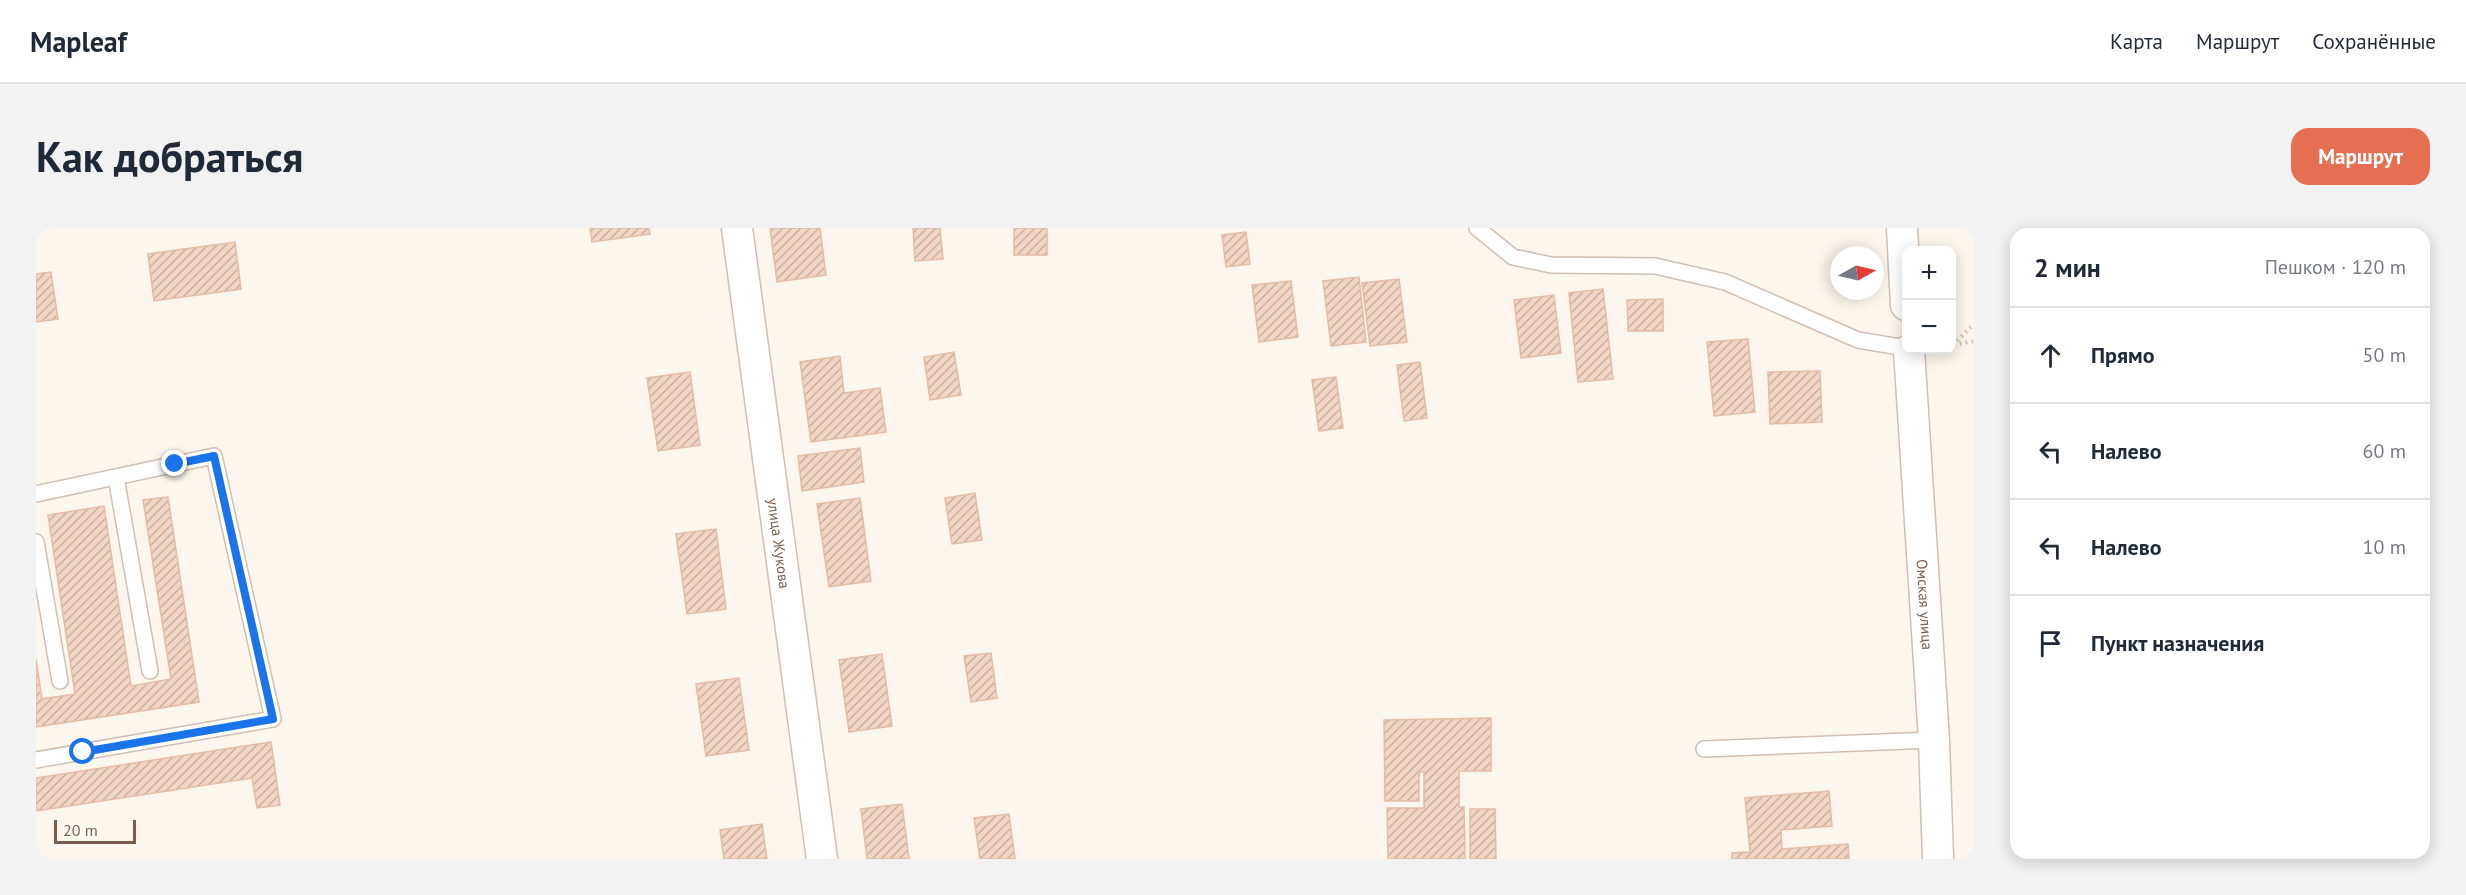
<!DOCTYPE html>
<html lang="ru">
<meta charset="utf-8">
<style>
body{margin:0;font-family:"PT Sans",sans-serif;background:#f2f2f3;color:#1f2937}
.controls{position:absolute;right:18px;top:18px;display:grid;overflow:hidden;border-radius:12px;box-shadow:0 3px 15px #0003}
.controls button{width:54px;height:54px;display:grid;place-items:center;padding:0;border:0;border-bottom:2px solid #e0e1e3;background:#fff;color:#1f2937;font:30px sans-serif}
.compass{position:absolute;left:1794px;top:18px;width:54px;height:54px;border-radius:50%;background:#fff;box-shadow:0 3px 15px #0003;rotate:82deg}
.scale{position:absolute;left:18px;bottom:15px;width:82px;box-sizing:border-box;padding-left:6px;border:3px solid #7a5c4d;border-top:0;font-size:16px;line-height:21px;white-space:nowrap;color:#7a5c4d;-webkit-text-stroke:4px #fffaf3;paint-order:stroke}
.stop{position:absolute;width:18px;height:18px;margin:-14px;border:4px solid #1a73e8;border-radius:50%;background:#fff}
.stop.end{background:#1a73e8;border-color:#fff;box-shadow:0 2px 6px #0008}
.list{margin:0;padding:0;list-style:none}
h2{display:flex;justify-content:space-between;align-items:center;height:78px;margin:0;padding:0 24px;font-size:26px}
h2 small{font-size:20px;font-weight:400;color:#747a83}
.list li{display:grid;grid-template-columns:39px 1fr auto;gap:18px;align-items:center;box-sizing:border-box;height:96px;padding:0 24px;border-top:2px solid #e0e1e3}
.list b{display:block;font-size:22px;white-space:nowrap}
.list em{font-size:20px;font-style:normal;color:#747a83}
.icon{flex:none;width:33px;height:33px;fill:none;stroke:currentColor;stroke-width:2;stroke-linecap:round;stroke-linejoin:round}
.map{position:relative;flex:none;width:1938px;height:631px;overflow:hidden;border-radius:18px}
header{display:flex;align-items:center;gap:36px;box-sizing:border-box;height:84px;padding:0 30px;background:#fff;border-bottom:2px solid #e0e1e3}
header strong{font-size:28px}
nav{display:flex;gap:33px;margin-inline-start:auto;font-size:21px}
.intro{display:flex;align-items:center;justify-content:space-between;box-sizing:border-box;height:144px;padding:0 36px}
h1{margin:0;font-size:42px}
.button{padding:15px 27px;border-radius:18px;background:#e76f51;color:#fff;font-size:21px;font-weight:700}
main{display:flex;gap:36px;padding:0 36px}
aside{flex:1;background:#fff;border-radius:18px;box-shadow:0 3px 15px #0003}
.map>svg:first-child{display:block}
.building{fill:url(#building-hatch);stroke:#e6bba3;stroke-width:1.5}
.lines{fill:none;stroke-linecap:round;stroke-linejoin:round}
.lane-casing{stroke:#d1beb0;stroke-width:18}
.street-casing{stroke:#d1beb0;stroke-width:33}
.path{stroke:#d9b8a5;stroke-width:4;stroke-dasharray:1.5 4.5;stroke-linecap:butt}
.lane{stroke:#fff;stroke-width:15}
.street{stroke:#fff;stroke-width:30}
.route{stroke:#1a73e8;stroke-width:8}
.labels{text-anchor:middle;dominant-baseline:central;stroke-width:5;stroke-linejoin:round;paint-order:stroke}
.street-label{font-size:15px;fill:#7a5c4d;stroke:#fffaf3}
</style>
<header>
<strong>Mapleaf</strong>
<nav><a>Карта</a><a>Маршрут</a><a>Сохранённые</a></nav>
</header>
<div class="intro"><h1>Как добраться</h1><a class="button">Маршрут</a></div>
<main>
<div class="map">
<svg width="1938" height="631" viewBox="0 0 1938 631">
<defs>
<pattern id="building-hatch" width="6" height="6" patternUnits="userSpaceOnUse" patternTransform="scale(1.5)"><rect width="6" height="6" fill="#f3d5c3"/><path d="M-1 1l2-2M0 6l6-6M5 7l2-2" fill="none" stroke="#cab0a1"/></pattern>
</defs>
<rect width="100%" height="100%" fill="#fdf6ec"/>
<path class="building" d="M554,0H613L614,6L556,14Z
M734,0H784L790,47L741,54Z
M877,0H904L907,31L879,33Z
M978,0H1011V27H978Z
M1210,4L1214,36L1190,39L1186,7Z
M199,14L205,61L118,73L112,26Z
M15,44L22,91L0,94V46Z
M1323,49L1330,114L1295,118L1287,53Z
M1363,51L1371,114L1334,118L1326,55Z
M1255,53L1262,109L1223,114L1216,57Z
M1567,61L1577,151L1542,154L1533,65Z
M1518,67L1525,125L1485,130L1478,72Z
M1627,71V103H1592L1591,72Z
M1712,111L1719,184L1678,188L1671,114Z
M918,124L925,167L894,172L888,129Z
M804,128L808,165L844,160L850,204L775,214L764,134Z
M1384,134L1391,190L1368,193L1361,137Z
M1784,143L1786,194L1734,196L1732,144Z
M654,144L664,217L622,223L611,150Z
M1300,149L1307,200L1283,203L1276,152Z
M824,220L828,254L766,263L762,228Z
M939,265L946,312L916,316L909,270Z
M132,269L163,474L0,499V431L6,471L39,466L12,287L68,278L95,458L135,451L107,272Z
M824,270L835,353L793,359L781,276Z
M680,301L690,381L651,386L640,306Z
M955,425L961,470L935,474L928,428Z
M846,426L856,498L813,504L803,432Z
M703,450L713,522L670,528L660,456Z
M1455,490V543H1423V579H1428L1429,631H1352L1351,580H1388V544H1383V573H1349L1348,492Z
M235,514L244,577L221,580L216,550L0,583V550Z
M1793,563L1796,598L1745,602L1746,621L1812,616L1813,631H1696V625L1714,624L1709,570Z
M866,576L873,631H831L825,581Z
M1434,581H1459L1460,631H1434Z
M973,586L979,631H944L938,590Z
M726,596L731,631H688L684,602Z"/>
<g class="lines">
<defs>
<path id="lane" d="M1441,0L1477,29L1515,37L1619,38L1689,54L1822,112L1870,120
M80,249L114,443
M0,266L178,228L237,491L0,532
M0,314L24,453
M1668,521L1898,512"/>
<g id="street">
<path id="s1" d="M701,0L786,631"/>
<path d="M1866,0L1870,77"/>
<path id="s2" d="M1873,122L1898,512L1902,631"/>
</g>
</defs>
<use href="#lane" class="lane-casing"/>
<use href="#street" class="street-casing"/>
<path class="path" d="M1917,117L1938,96
M1918,117L1938,113"/>
<use href="#lane" class="lane"/>
<use href="#street" class="street"/>
</g>
<g class="lines">
<path class="route" d="M47,524L237,491L178,228L139,236"/>
</g>
<g class="labels">
<g class="street-label">
<text stroke="none"><textPath href="#s1" startOffset="318">улица Жукова</textPath></text>
<text stroke="none"><textPath href="#s2" startOffset="255">Омская улица</textPath></text>
</g>
</g>
</svg>
<div class="controls">
<button>+</button>
<button>−</button>
</div>
<svg class="compass" viewBox="-18 -18 36 36"><path d="M0-13l5 13h-10z" fill="#e53935"/><path d="M0 13l5-13h-10z" fill="#747a83"/></svg>
<div class="scale">20 m</div>
<div class="stop" style="left:47px;top:524px"></div>
<div class="stop end" style="left:139px;top:236px"></div>
</div>
<aside>
<h2>2 мин<small>Пешком · 120 m</small></h2>
<ul class="list">
<li><svg class="icon" aria-label="ahead" viewBox="0 0 24 24"><path d="M12 20V5M6 11l6-6 6 6"/></svg><div><b>Прямо</b></div><em>50 m</em></li>
<li><svg class="icon" aria-label="left" viewBox="0 0 24 24"><path d="M17 20v-9H6M10 6l-5 5 5 5"/></svg><div><b>Налево</b></div><em>60 m</em></li>
<li><svg class="icon" aria-label="left" viewBox="0 0 24 24"><path d="M17 20v-9H6M10 6l-5 5 5 5"/></svg><div><b>Налево</b></div><em>10 m</em></li>
<li><svg class="icon" aria-label="arrive" viewBox="0 0 24 24"><path d="M6 21V4h12l-3 4 3 4H6"/></svg><div><b>Пункт назначения</b></div></li>
</ul>
</aside>
</main>
